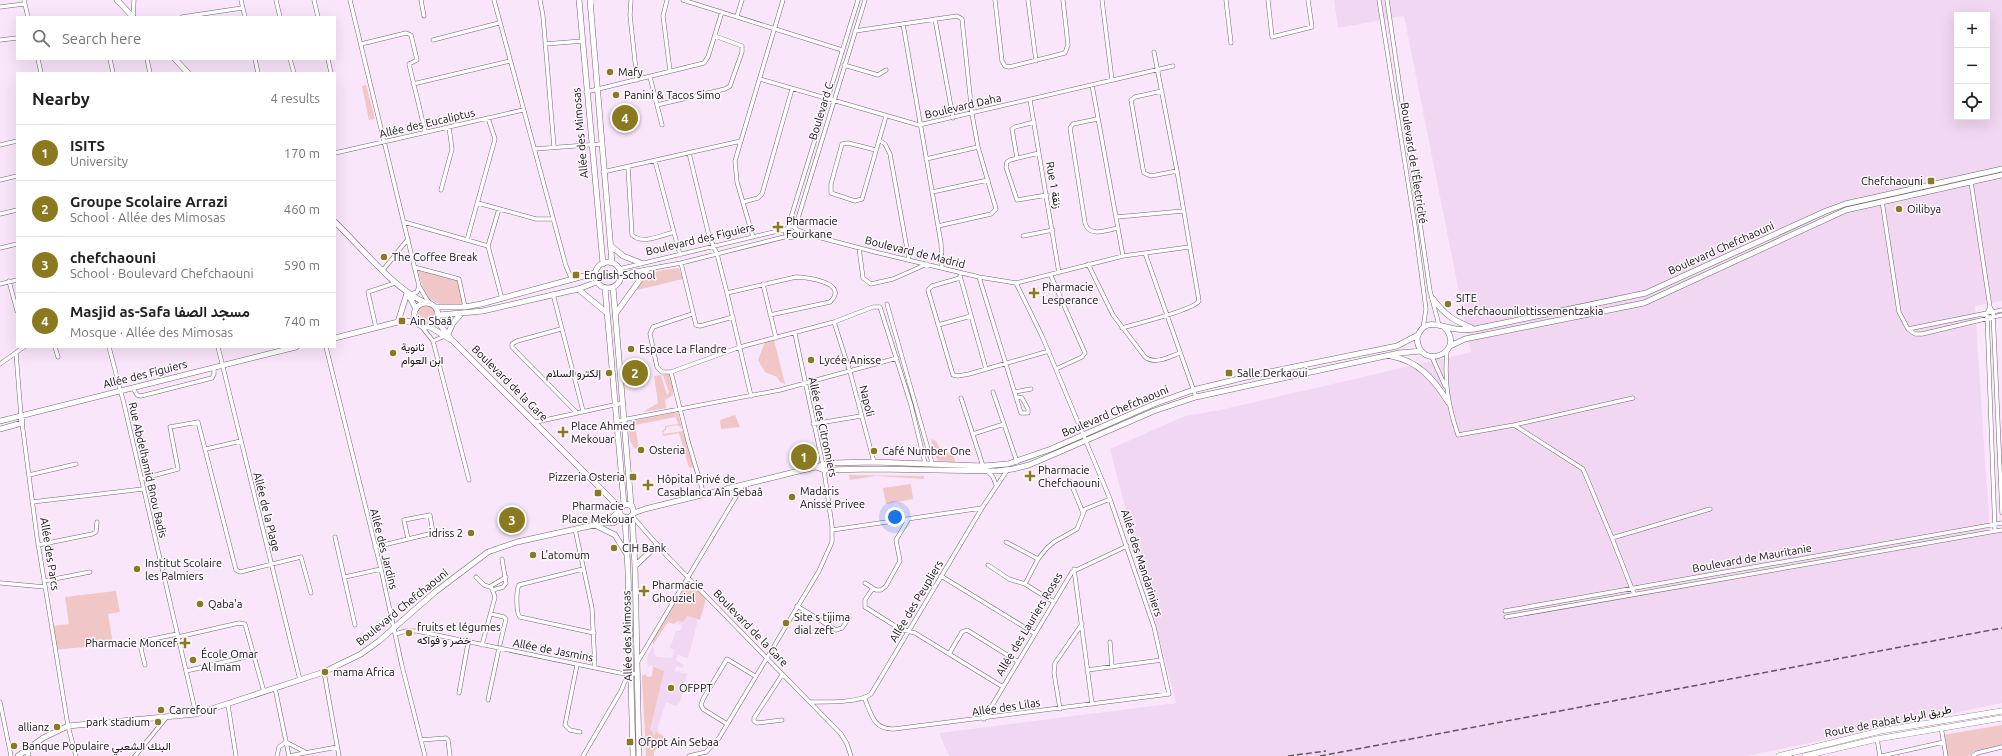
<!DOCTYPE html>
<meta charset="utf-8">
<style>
body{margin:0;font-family:Ubuntu,Vazirmatn,sans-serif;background:#f2f2f2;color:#222}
.controls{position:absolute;right:12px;top:12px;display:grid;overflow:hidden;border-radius:0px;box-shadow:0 4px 16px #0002}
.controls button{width:36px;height:36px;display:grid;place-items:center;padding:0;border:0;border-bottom:1px solid #e0e0e0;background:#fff;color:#222;font:20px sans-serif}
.you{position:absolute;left:895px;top:517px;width:14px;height:14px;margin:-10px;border:3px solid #fff;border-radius:50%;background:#1a73e8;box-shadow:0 0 0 6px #1a73e833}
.badge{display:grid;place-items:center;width:26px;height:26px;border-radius:50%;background:#8a791e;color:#fff;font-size:13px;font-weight:700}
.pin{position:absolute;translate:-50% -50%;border:2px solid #fff;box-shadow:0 1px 4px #0006}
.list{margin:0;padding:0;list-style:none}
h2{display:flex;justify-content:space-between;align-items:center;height:52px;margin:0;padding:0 16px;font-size:17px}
h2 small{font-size:13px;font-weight:400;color:#767676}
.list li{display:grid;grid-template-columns:26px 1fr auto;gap:12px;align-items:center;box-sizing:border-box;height:56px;padding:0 16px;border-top:1px solid #e0e0e0}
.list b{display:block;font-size:15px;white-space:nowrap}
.list p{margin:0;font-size:13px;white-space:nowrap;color:#767676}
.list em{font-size:13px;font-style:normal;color:#767676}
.icon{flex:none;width:22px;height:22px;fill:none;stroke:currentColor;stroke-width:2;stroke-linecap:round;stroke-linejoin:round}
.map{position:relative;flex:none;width:2002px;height:756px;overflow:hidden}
.search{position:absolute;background:#fff;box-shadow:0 4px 16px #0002;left:16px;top:16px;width:320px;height:44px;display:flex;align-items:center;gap:10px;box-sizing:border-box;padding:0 14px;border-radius:0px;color:#767676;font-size:15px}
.panel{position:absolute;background:#fff;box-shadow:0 4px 16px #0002;left:16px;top:72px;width:320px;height:276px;border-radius:0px}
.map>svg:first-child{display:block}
.built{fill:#f1d7f2;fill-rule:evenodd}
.green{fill:#f0c6c6}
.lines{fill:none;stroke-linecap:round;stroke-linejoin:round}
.street-casing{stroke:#756476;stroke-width:4.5}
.secondary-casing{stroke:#756476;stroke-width:6}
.primary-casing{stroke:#756476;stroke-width:6}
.street{stroke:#fff;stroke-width:3.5}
.secondary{stroke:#fff;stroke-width:5}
.primary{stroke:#fff;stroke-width:5.5}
.rail{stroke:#605460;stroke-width:1.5;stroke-dasharray:6 3;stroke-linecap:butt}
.poi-dot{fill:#8a791e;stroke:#fdf9fd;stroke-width:1.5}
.labels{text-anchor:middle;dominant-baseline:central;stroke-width:3;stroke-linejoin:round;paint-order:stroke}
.poi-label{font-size:11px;fill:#140d14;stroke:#fdf9fd;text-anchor:start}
.street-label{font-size:11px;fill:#140d14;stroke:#fdf9fd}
</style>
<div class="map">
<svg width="2002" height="756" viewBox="0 0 2002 756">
<rect width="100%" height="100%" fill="#fae6fb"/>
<path class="built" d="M1334,0H2002V301L1975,306L1990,534L2002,532V703L1746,756H949L939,733L1176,703L1110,449L1185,416L1220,410L1471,352L1404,16L1338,28ZM1957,15H1987V117H1957Z
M687,616L698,620L688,658L678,655L676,660L684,665L682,668L677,666L674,671L687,674L680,702L676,706L666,702L657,730L666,738L657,732L655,736L650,730V725L664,671L655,666L650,665L648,668L647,657L653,645L655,655L657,657L672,658L674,650L670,648L676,631H680L682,625L677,624L678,621L683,622Z"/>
<path class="green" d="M366,85L375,119L369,120L362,86Z
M679,268L683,279L637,290C641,271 663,270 679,268Z
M418,270L458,280L463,305C431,306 425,301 418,270Z
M417 315a10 10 0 1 1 20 0a10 10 0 1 1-20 0Z
M774,340L785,384L780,382L777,377L765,372L758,360L765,342Z
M669,374L673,384V395L665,400L666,408L643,412L658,403L654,376L661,375L667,395L669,392L663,375Z
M678,412L682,429L678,425L666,427V430L663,432L664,434L683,431L694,467L689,468L679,433L663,436L662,431L665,429V426L678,424L676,417L635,425L639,448L635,449L631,443C630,439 628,434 629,430L632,428L631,421Z
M735,415L740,427L721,429L720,420Z
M931,439L936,441L940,449L954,456L955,462L937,460Z
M849,475L924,476V479L876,476L850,480Z
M911,484L913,499L886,504L883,488Z
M691,583L706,599L700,620L687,616L683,622L678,621L674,624L668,622L653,645V638L685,587Z
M116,591L120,612L108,614L113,644L55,650L53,626L69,624L65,597Z
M653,666L664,671L650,730L653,732L654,736L656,732L666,738L654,752V756H646L642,676L645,674L647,677L652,676Z
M2002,725V745L1975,751L1968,756H1948L1943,735Z"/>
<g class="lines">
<defs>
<path id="street" d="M24,0L28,17
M241,0L245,17
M276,0L280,17
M314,0L318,17
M350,0L419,286L426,298L431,304
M421,0L424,16
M494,0L566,266L572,280
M540,0L543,16L554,147
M631,0L630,15L637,80
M667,0L663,16L670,71
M683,0L842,50
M995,0L1002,61L1005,66L1009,67L1065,53L1068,45L1063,0
M1028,0L1036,61
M1102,0L1112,80
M1226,0L1231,43
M1268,0L1272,37L1312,27L1308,0
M1379,0L1415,226L1426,309L1423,328
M1387,0L1430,291L1439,325
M0,7L24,4
M737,16L742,0
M133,17L134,0
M182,17L242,8
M935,19L953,118
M903,24L941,243L942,268
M855,31L957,16L962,19L972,114L978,147L996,209L991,214L938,226
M0,40L17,38
M433,40L499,23
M361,44L406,33L411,35L417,60L409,64L425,131
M545,44L583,41
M38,59L41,73
M110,59L113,73
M147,59L150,73
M255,59L258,73
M290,59L294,73
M328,59L331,73
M844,65L878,75L886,70
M650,77L662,125
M760,79L919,125L1173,66
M413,84L510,61
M1092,85L1123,256
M1162,91L1135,97L1131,100L1143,169L1144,173L1151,176L1177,171
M586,92L704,63L708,57L722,12
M1030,100L1059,273
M657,105L725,89L730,86L742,52V46L715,36
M1097,119L1073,124L1070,128L1085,223C1089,238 1107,230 1118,228
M879,140L885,144L890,154L909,260
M0,145L17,141
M534,149L601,144
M876,150L848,143L842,144L831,184V193L855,201L862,199L886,116
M335,153L523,110
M689,153L709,236L717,254L727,293L751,396
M1039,153L1010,160L1007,162L1006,167L1017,200L1047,195
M1017,158L1012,129L1015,127L1034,122
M926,159L978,147
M655,161L680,255
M628,167L632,235C642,245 662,235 674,232
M603,172L741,141
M0,180L17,176
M1971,182L1990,307L1993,312L2002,513
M441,190L452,149L449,127
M932,192L988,180
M1882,201L1899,312L1908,329L1915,334H1922L2002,315
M743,202L758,198L762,194L792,89
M478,203L536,219H553
M0,214L17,210
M1117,217L1183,211
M404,222L488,246L502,299
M785.5 232a5.5 5.5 0 1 1 11 0a5.5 5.5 0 1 1-11 0Z
M788,227L858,0
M795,228L865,0
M796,229L810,235L875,252L979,277L1016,283L1123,256L1189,247
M795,236L810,235
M1023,236L1053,230
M753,237L737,182L735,161L783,0
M467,240L495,139L488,118
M488,246L499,209
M0,248L17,244
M859,248L863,278L871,284L893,279L927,264
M1145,253L1196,397
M681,263L696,325L700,326L733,317
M1088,264L1113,315L1145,357C1155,365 1169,357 1180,353
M414,267L459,279L465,307
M619,269L786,229
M383,270L408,239
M620,274L681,263L788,236
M960,276L986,369
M1051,276L1085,353L1082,357L1056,369
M979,277L1021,413H1028V409L1022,398L1017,397
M960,278L932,286L928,290L953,375L958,376L969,374L1049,351
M9,281L17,311
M0,284L17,280
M763,284L776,338
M727,293L796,277C807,277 850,283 830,302L770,315
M411,294L417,292L419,286
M553,294L583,411
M887,304L932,463
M1990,307L1987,313L1995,531
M692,314L653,327L650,334L657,367L662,372H671L740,347L834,322L873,307H880L911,405L925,463
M834,322L850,372L874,462
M938,325L971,316
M422,327L433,341L469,480
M376,328L368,292L395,283
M1122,328C1135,324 1194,310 1199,301L1177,171L1154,52
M561,329L517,341L512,344V347L577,413
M1908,329L2002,310
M433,341L445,336
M55,347L58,357
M109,347L124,404L196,714
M218,347L300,680
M326,347L381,569L402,666L425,756
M1447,350C1444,382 1448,405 1458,435L1514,425L1633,398
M16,353L21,416
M1432,357L1445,386
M0,364L24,347
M671,372L688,441L704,495
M133,388L137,395L141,396L212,378L214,374V367
M993,392L1017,462
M1015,392L1031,389
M961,398L983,466L993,477L996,485
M617,421L780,390L897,358
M536,422L623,403
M22,423L37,537L68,726L76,756
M813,424L861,416
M1514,425L1583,469L1612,538L1634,594
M973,434L1004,424
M206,449L241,441
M29,475L76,464
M141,479L178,469L170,427L198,422L236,570L240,572L301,557L311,593
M1070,481L1083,513
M32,502L143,489
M632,516L667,556L841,734L847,744L851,756
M575,529L592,608L595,668
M832,530L982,508
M335,537L355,625
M1612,538L1710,509
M1006,542L1038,559
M38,545L92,534L96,532L97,522
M375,547L433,533L430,515L404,520L408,539
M988,565L1009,579L1025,584L1052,601
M583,569L519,585C516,590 516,614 520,617L594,633
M1074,569L1092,704
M941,576L1034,633
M345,577L381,569
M476,577L484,585L490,587
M44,581L90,572
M1,583L45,587
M865,583L876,590H881L886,586L900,561L896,540L908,520
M1025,584L1038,559L1047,548L1054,542L1077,529L1085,509L1110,499
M873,588L865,600V607L900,629L915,633L1003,687
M493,590L503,587L506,583L502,559
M797,606L836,630L842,628L849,618
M1505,611L2002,523
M491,614L504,617L506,619L500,644
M1506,617L2002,530
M395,634L406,631H417L620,673L638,674
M178,637L239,623L245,624L264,692
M1110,642L1112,667
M482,645L495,597L491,586L506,577
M949,654L962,632L967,630L1017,661
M638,661L743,485
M145,665L141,649L143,641L177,634
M577,665L565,725L570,730L580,732
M1087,670L1162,660
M186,671L254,655
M324,672L339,756
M275,688L289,756
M459,693L468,643
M864,697C871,713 873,730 894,729L1169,694L1154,627L1110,499L1042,336L1016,283
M488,700L499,648
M0,702L11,756
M810,702C825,702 859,703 871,694L982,508L1008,469
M228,705L236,756
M1060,709L1054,673L1055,663L1082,624
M984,719L1072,572L1127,546
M782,720L757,723L754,721V718L782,675
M727,724L703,709L701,705L703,699L727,659L755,676
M1941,727L1946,756
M1877,739L1880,756
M421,740L446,738L448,740L450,756
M135,756L166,718
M277,756L279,747L286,742L305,752
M289,756L337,747
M583,756L621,691L628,674
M689,756L706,752L719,738L819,571L832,542V526L824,470L795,334
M1882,756L1944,742
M1973,756L1977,753L2002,747"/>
<path id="secondary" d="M117,0L133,17
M579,0L603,264
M590,0L612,263
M175,59L188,73
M335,222C360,246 395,290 426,303
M610,245L623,256L641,263
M595 275a13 13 0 1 1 26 0a13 13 0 1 1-26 0Z
M613,287L631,505
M605,288L624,504
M578,289L607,313
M408,294L416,309
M1433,299C1446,316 1453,320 1472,328
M414 315a12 12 0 1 1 24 0a12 12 0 1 1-24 0Z
M435,307H465L481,304L595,273
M616,313L647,270
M439,315L483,311L578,289L597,282
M437,321L451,339
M398,322L407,293
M430,327L453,341L620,508
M1444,327C1468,352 1419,373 1417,338C1424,316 1440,327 1456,329C1463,330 1469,330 1475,329L1646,293L1826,211L1845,204L2002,169
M448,334L453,323L460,315
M335,338L402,321L416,322
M1450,346L1465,339L1644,303L1846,210L2002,175
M1391,356C1418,361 1434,379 1448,402
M0,421L296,347
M0,429L22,423L21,416
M816,467L824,470L874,469L997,471L1013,469L1029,465L1154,411L1196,397L1399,353L1421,351
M634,513L645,509L831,463L874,462L983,466L1008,464L1051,449L1154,404L1193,390L1259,374L1397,346L1418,335
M632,516L635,566L639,756
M625,518L628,571L633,756
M603,523H613L624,517
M595,525L615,535L626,553
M635,566L657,545
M18,756L43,738L68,726L196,714L324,672L361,654L379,641L435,592L488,552L517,542L603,523L614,516L625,504L632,506L634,513L630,517L625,518L620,514V509
M28,756V748"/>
<path id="primary" d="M591,3V0
M1779,756L1880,731L2002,711
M1805,756L1877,739L2002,718"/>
</defs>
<use href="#street" class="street-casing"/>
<use href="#secondary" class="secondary-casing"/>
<use href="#primary" class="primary-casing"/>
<use href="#street" class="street"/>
<use href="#secondary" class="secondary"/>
<use href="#primary" class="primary"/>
<path class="rail" d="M1288,756L1326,751
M1320,756L2002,628"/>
</g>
<g class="poi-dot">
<circle cx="610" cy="72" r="4"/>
<circle cx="616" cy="95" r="4"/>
<rect x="1927" y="177" width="8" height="8" rx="2"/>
<circle cx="1899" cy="209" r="4"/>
<path d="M776 221h4v4h4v4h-4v4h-4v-4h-4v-4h4z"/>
<circle cx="384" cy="257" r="4"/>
<rect x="572" y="271" width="8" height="8" rx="2"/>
<path d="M1032 287h4v4h4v4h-4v4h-4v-4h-4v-4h4z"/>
<circle cx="1448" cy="304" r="4"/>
<rect x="398" y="317" width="8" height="8" rx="2"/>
<circle cx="631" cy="349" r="4"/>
<circle cx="393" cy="353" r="4"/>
<circle cx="811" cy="360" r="4"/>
<circle cx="609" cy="373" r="4"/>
<rect x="1225" y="369" width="8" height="8" rx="2"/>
<path d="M561 426h4v4h4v4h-4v4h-4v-4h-4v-4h4z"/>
<circle cx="641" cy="450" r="4"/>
<circle cx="874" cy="451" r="4"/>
<path d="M1028 470h4v4h4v4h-4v4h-4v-4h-4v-4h4z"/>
<rect x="629" y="473" width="8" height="8" rx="2"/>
<path d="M646 479h4v4h4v4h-4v4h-4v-4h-4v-4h4z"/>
<rect x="594" y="489" width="8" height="8" rx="2"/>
<circle cx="792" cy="497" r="4"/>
<circle cx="471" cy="533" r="4"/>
<circle cx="614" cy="548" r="4"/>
<circle cx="533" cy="555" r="4"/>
<circle cx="137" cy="569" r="4"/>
<path d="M642 585h4v4h4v4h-4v4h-4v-4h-4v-4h4z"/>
<circle cx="200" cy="604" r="4"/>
<circle cx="786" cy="623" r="4"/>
<circle cx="409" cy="633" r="4"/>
<path d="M183 637h4v4h4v4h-4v4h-4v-4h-4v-4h4z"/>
<circle cx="193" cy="660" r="4"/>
<circle cx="325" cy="672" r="4"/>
<circle cx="671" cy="688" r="4"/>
<circle cx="161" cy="710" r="4"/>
<circle cx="158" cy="722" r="4"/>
<circle cx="57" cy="727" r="4"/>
<rect x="626" y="738" width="8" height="8" rx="2"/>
<circle cx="14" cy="746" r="4"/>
</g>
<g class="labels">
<g class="poi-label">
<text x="618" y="72">Mafy</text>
<text x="624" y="95">Panini &amp; Tacos Simo</text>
<text x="1923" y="181" text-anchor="end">Chefchaouni</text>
<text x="1907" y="209">Oilibya</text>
<text x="786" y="221">Pharmacie<tspan x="786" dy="13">Fourkane</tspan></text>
<text x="392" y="257">The Coffee Break</text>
<text x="584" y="275">English-School</text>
<text x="1042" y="287">Pharmacie<tspan x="1042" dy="13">Lesperance</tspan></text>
<text x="1456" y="298">SITE<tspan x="1456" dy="13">chefchaounilottissementzakia</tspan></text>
<text x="410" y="321">Ain Sbaâ</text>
<text x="401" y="347">ثانوية<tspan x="401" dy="13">ابن العوام</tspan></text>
<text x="639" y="349">Espace La Flandre</text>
<text x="819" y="360">Lycée Anisse</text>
<text x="601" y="373" text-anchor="end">إلكترو السلام</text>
<text x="1237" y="373">Salle Derkaoui</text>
<text x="571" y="426">Place Ahmed<tspan x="571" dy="13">Mekouar</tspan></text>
<text x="649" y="450">Osteria</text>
<text x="882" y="451">Café Number One</text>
<text x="1038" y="470">Pharmacie<tspan x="1038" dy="13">Chefchaouni</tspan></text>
<text x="625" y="477" text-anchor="end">Pizzeria Osteria</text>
<text x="657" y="479">Hôpital Privé de<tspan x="657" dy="13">Casablanca Aîn Sebaâ</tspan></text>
<text x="800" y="491">Madaris<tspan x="800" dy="13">Anisse Privee</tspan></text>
<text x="598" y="506" text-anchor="middle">Pharmacie<tspan x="598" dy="13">Place Mekouar</tspan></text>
<text x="463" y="533" text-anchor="end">idriss 2</text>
<text x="622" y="548">CIH Bank</text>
<text x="541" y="555">L'atomum</text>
<text x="145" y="563">Institut Scolaire<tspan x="145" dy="13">les Palmiers</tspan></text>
<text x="652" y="585">Pharmacie<tspan x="652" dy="13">Ghouziel</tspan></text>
<text x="208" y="604">Qaba'a</text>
<text x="794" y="617">Site s tijima<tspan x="794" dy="13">dial zeft</tspan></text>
<text x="417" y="627">fruits et légumes<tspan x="417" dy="13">خضر و فواكه</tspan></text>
<text x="177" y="643" text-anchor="end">Pharmacie Moncef</text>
<text x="201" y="654">École Omar<tspan x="201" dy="13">Al Imam</tspan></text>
<text x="333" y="672">mama Africa</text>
<text x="679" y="688">OFPPT</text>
<text x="169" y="710">Carrefour</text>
<text x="150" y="722" text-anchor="end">park stadium</text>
<text x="49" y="727" text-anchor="end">allianz</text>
<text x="638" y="742">Ofppt Ain Sebaa</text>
<text x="22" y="746">Banque Populaire البنك الشعبي</text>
</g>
<g class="street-label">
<text transform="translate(963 106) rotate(-13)">Boulevard Daha</text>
<text transform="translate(821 111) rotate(-73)">Boulevard C</text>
<text transform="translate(427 123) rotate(-13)">Allée des Eucaliptus</text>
<text transform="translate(580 133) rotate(-95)">Allée des Mimosas</text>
<text transform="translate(1414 163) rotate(81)">Boulevard de l'Électricité</text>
<text transform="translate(1054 185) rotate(80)">Rue 1 زنقة</text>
<text transform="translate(700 239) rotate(-13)">Boulevard des Figuiers</text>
<text transform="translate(1721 248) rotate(-24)">Boulevard Chefchaouni</text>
<text transform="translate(915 252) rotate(14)">Boulevard de Madrid</text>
<text transform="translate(145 374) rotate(-14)">Allée des Figuiers</text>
<text transform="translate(510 383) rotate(45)">Boulevard de la Gare</text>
<text transform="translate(867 401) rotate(76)">Napoli</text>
<text transform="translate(1115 411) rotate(-23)">Boulevard Chefchaouni</text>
<text transform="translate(823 427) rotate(78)">Allée des Citronniers</text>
<text transform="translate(148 470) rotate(77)">Rue Abdelhamid Bnou Badis</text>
<text transform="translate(267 512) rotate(76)">Allée de la Plage</text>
<text transform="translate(384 549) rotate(76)">Allée des Jardins</text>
<text transform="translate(50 554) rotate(81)">Allée des Parcs</text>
<text transform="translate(1752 558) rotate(-10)">Boulevard de Mauritanie</text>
<text transform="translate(1142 563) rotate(72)">Allée des Mandariniers</text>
<text transform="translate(916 601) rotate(-59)">Allée des Peupliers</text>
<text transform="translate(402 607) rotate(-39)">Boulevard Chefchaouni</text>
<text transform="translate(1029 624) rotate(-59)">Allée des Lauriers Roses</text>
<text transform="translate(751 628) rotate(46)">Boulevard de la Gare</text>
<text transform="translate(627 636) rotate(-91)">Allée des Mimosas</text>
<text transform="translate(553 650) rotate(11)">Allée de Jasmins</text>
<text transform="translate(1006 707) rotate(-8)">Allée des Lilas</text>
<text transform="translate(1888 721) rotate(-11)">Route de Rabat طريق الرباط</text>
</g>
</g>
</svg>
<div class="controls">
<button>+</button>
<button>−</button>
<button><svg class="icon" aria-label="locate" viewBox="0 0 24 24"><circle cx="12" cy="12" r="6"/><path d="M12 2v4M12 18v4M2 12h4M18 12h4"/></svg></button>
</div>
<div class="you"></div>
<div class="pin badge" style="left:804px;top:457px">1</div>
<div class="pin badge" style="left:635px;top:373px">2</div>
<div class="pin badge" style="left:512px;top:520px">3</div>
<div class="pin badge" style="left:625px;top:118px">4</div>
<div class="search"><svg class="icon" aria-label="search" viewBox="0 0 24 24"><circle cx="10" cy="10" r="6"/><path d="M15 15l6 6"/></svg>Search here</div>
<section class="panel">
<h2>Nearby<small>4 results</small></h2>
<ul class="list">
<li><span class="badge">1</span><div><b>ISITS</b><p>University</p></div><em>170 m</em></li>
<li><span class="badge">2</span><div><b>Groupe Scolaire Arrazi</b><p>School · Allée des Mimosas</p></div><em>460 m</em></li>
<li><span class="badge">3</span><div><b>chefchaouni</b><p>School · Boulevard Chefchaouni</p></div><em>590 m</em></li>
<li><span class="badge">4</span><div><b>Masjid as-Safa مسجد الصفا</b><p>Mosque · Allée des Mimosas</p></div><em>740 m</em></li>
</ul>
</section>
</div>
